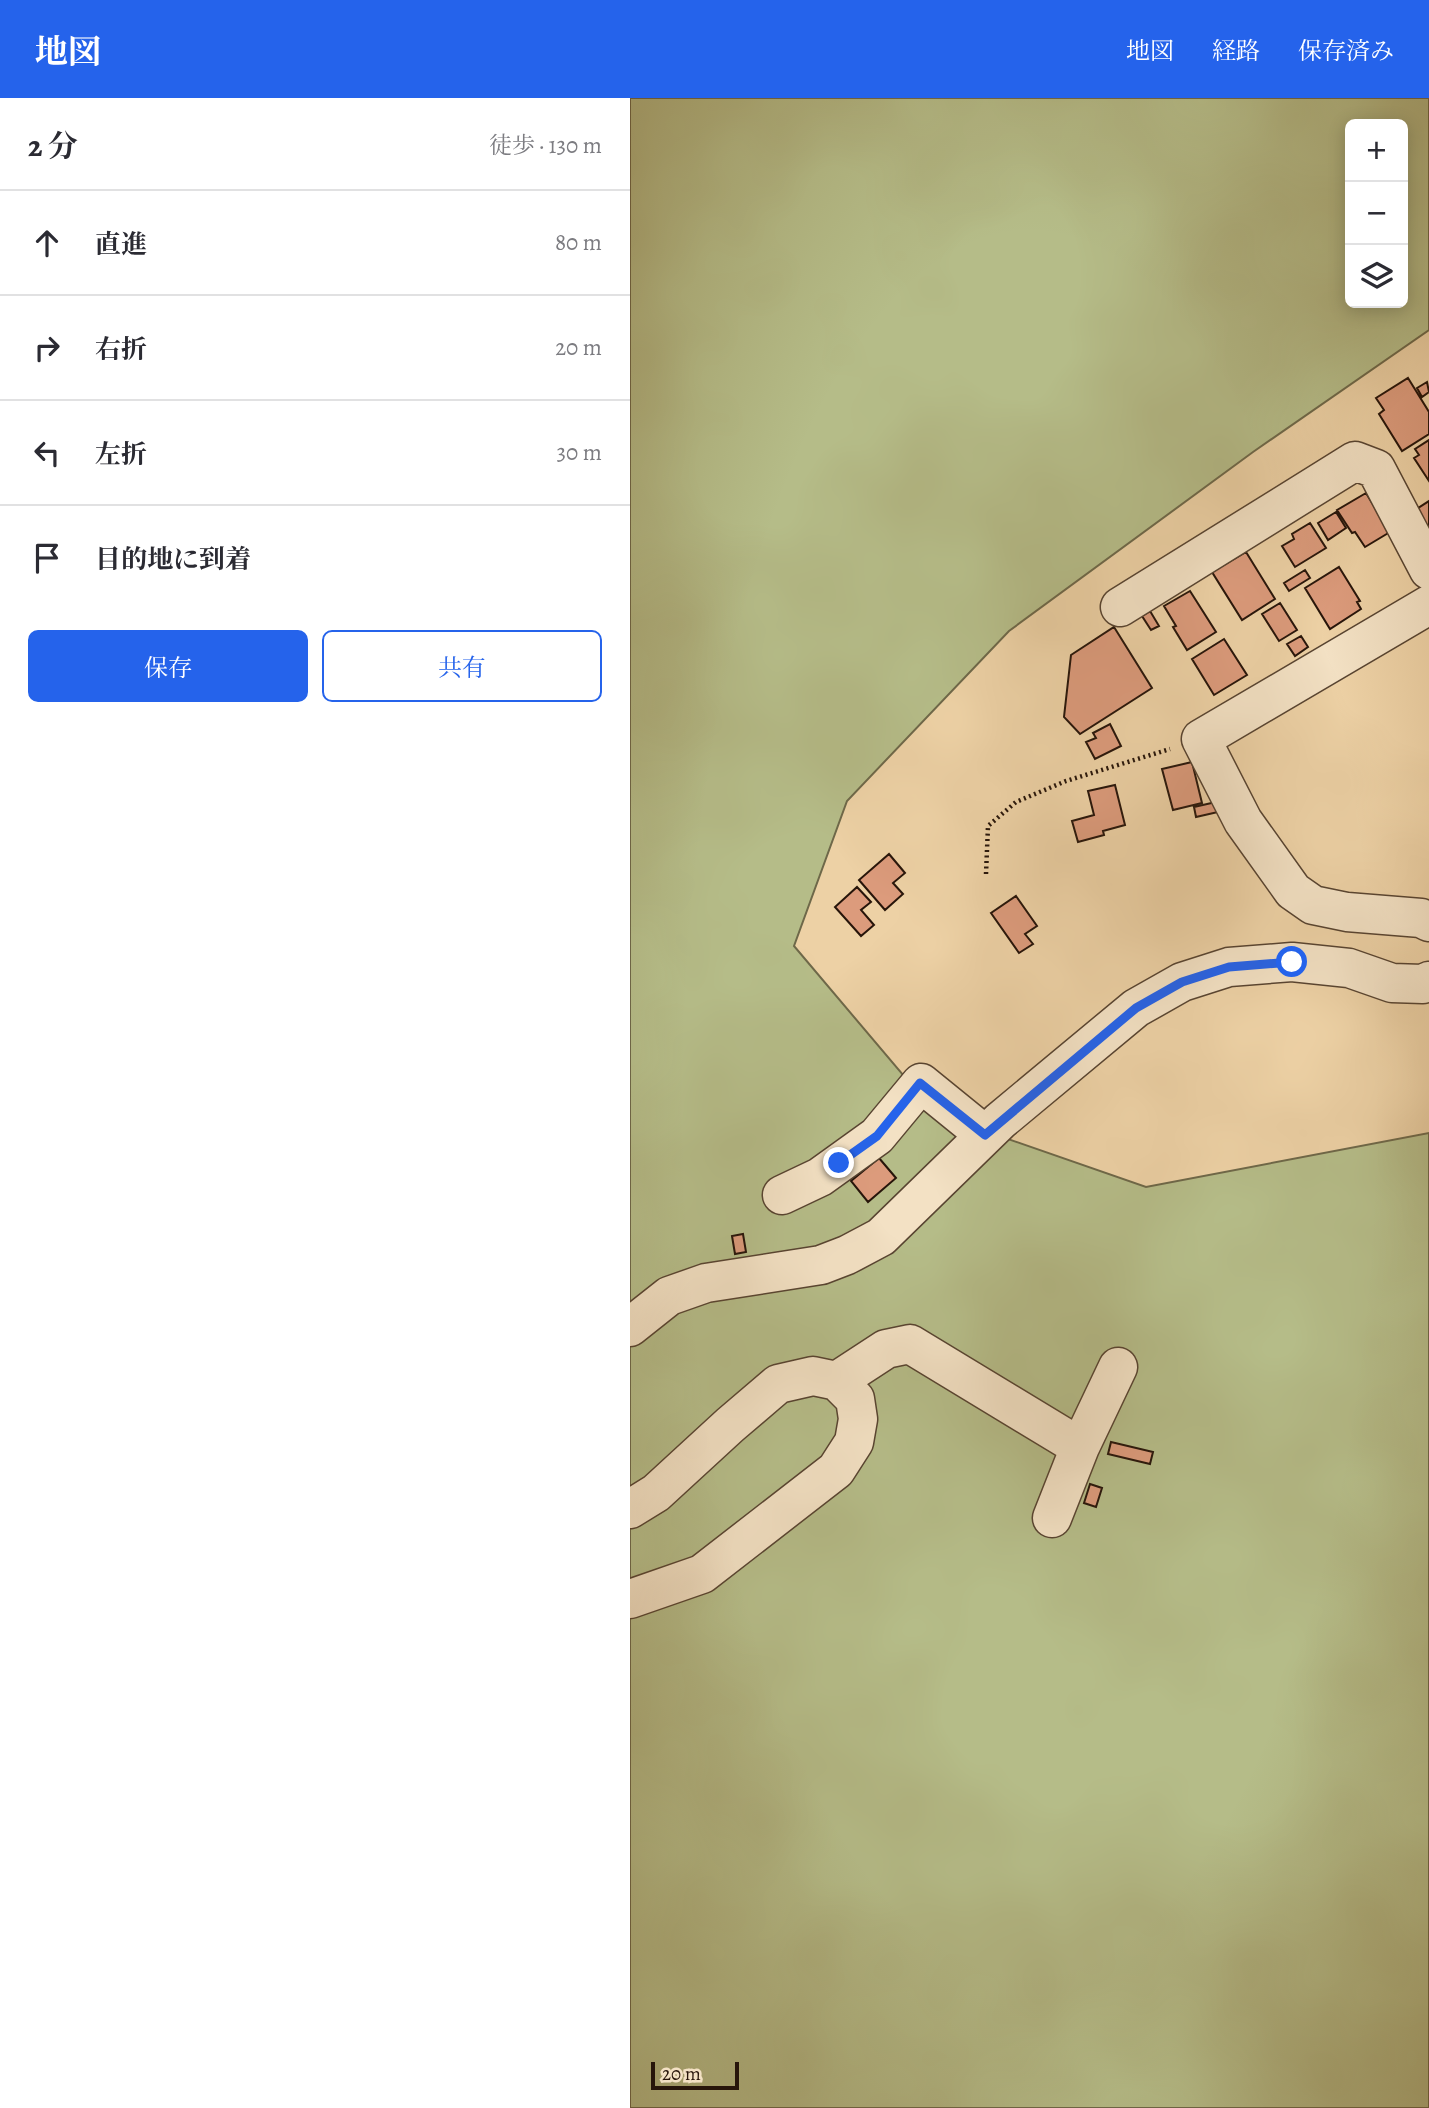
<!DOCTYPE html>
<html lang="ja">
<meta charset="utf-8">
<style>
body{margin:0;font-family:Alegreya,"Noto Serif JP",serif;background:#f7f7f7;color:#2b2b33}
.controls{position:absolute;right:21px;top:21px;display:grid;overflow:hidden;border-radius:10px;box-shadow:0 4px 18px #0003}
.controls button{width:63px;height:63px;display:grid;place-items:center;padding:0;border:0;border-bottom:2px solid #e1e1e2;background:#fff;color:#2b2b33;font:35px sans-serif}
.scale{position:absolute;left:21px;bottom:18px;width:88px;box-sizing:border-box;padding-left:7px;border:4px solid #27150a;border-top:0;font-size:19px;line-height:24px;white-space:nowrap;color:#27150a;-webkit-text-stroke:5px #f3e1c4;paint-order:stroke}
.stop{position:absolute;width:21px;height:21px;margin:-16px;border:5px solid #2563eb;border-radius:50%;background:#fff}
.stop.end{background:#2563eb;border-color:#fff;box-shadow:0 2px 7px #0008}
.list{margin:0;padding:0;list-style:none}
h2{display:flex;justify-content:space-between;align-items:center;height:91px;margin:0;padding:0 28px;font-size:30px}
h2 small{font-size:23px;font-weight:400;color:#7c7c81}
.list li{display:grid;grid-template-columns:46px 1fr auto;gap:21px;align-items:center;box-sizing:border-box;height:105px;padding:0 28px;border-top:2px solid #e1e1e2}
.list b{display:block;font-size:26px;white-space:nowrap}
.list em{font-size:23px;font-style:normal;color:#7c7c81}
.actions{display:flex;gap:14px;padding:21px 28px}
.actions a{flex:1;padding:16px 0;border:2px solid #2563eb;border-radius:10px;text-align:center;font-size:24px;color:#2563eb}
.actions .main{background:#2563eb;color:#fff}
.icon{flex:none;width:38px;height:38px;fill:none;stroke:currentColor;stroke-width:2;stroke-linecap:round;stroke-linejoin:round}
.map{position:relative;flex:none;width:799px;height:2010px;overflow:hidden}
header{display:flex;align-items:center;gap:42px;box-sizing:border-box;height:98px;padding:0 35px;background:#2563eb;color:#fff}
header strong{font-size:33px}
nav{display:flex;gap:38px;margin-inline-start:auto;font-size:24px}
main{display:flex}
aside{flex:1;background:#fff}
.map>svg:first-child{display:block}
.green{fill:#b5bc88;stroke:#6e6849;stroke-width:2;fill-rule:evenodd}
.building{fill:#dc9b7c;stroke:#27150a;stroke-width:2}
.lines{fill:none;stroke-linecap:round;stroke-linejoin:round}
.minor-casing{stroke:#584431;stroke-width:41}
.path{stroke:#27150a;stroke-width:4.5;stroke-dasharray:2 3.5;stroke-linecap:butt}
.minor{stroke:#f3e1c4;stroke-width:38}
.route{stroke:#2563eb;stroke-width:9}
</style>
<header>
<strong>地図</strong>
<nav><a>地図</a><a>経路</a><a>保存済み</a></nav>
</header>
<main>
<aside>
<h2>2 分<small>徒歩 · 130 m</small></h2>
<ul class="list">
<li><svg class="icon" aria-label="ahead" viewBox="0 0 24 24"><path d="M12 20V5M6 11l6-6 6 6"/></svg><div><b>直進</b></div><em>80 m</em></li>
<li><svg class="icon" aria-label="right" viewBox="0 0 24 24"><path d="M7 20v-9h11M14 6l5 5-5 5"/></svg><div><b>右折</b></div><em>20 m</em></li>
<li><svg class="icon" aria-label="left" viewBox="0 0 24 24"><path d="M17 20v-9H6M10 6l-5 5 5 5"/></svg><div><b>左折</b></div><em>30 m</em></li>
<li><svg class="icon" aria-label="arrive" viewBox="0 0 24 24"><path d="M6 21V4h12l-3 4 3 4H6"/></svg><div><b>目的地に到着</b></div></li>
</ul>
<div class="actions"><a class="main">保存</a><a>共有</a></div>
</aside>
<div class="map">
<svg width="799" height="2010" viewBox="0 0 799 2010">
<rect width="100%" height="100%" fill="#edd1a5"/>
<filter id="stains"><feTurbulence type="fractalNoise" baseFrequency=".00286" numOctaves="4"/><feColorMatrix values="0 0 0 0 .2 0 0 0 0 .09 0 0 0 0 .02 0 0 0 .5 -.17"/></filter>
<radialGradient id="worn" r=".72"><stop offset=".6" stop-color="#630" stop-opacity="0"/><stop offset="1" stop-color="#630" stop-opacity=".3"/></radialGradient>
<path class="green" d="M0,0H799V232L623,354L379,533L217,703L164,848L306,1016L516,1089L799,1035V2010H0ZM720,26H773V205H720Z"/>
<path class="building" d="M778,280L799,314V336L772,353L749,316L754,312L746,300Z
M797,284L799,294L792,299L787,290Z
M799,342V383L784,360L789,357L785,351Z
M736,395L760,434L735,449L725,434L722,435L707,412Z
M799,403V434L785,412Z
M706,414L716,430L698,442L688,425Z
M680,425L696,450L665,469L652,448L664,441L662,436Z
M616,454L645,501L612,522L582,474Z
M709,469L730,503L727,504L731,511L700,531L675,490Z
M675,472L680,480L659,493L654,485Z
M560,493L586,534L557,552L543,529L546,528L534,508Z
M650,505L667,532L649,543L632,516Z
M520,513L529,528L521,532L512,518Z
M484,529L522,590L450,636L434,619L441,557Z
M671,538L678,549L665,558L657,546Z
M594,541L617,577L584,597L562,561Z
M480,626L491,648L465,661L456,644L466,640L463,635Z
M562,664L572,705L543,712L532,671Z
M485,687L495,727L473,733L474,737L448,744L442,723L464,717L458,693Z
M586,704L588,714L566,719L564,709Z
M259,756L275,775L263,785L273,796L255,812L229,782Z
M227,789L241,804L231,812L244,827L231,838L205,809Z
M386,798L407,828L395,836L403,846L389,855L361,815Z
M249,1060L266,1080L238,1104L221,1083Z
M113,1136L116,1154L105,1156L102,1138Z
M481,1344L523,1354L520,1366L478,1356Z
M460,1386L472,1390L466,1409L454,1405Z"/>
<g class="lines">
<defs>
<path id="minor" d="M799,507L571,641L613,723L663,793L683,807L717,814L791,820L799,824
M490,509L725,363L746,371L799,472
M152,1097L190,1079L247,1038L291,985L355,1037
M0,1229L39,1198L76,1185L191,1167L217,1157L251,1139L370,1023L506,910L552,884L599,869L662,864L719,870L762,885L793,886L799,883
M207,1283L256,1251L280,1246L450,1349
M0,1411L26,1395L100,1327L148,1286L183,1278L207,1283L225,1301L228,1321L224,1344L206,1372L72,1476L0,1501
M422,1420L450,1349L488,1269"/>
</defs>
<use href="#minor" class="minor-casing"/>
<path class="path" d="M356,776L358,728L386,704L436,683L540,651"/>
<use href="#minor" class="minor"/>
</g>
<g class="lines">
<path class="route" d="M209,1065L247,1038L290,985L355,1037L506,910L552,884L599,869L662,864"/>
</g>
<rect width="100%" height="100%" filter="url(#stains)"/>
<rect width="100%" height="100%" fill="url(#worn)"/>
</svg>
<div class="controls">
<button>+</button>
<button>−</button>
<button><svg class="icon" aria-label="layers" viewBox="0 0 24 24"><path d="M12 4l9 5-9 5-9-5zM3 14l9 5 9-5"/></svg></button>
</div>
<div class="scale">20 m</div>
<div class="stop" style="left:662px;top:864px"></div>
<div class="stop end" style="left:209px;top:1065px"></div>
</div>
</main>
